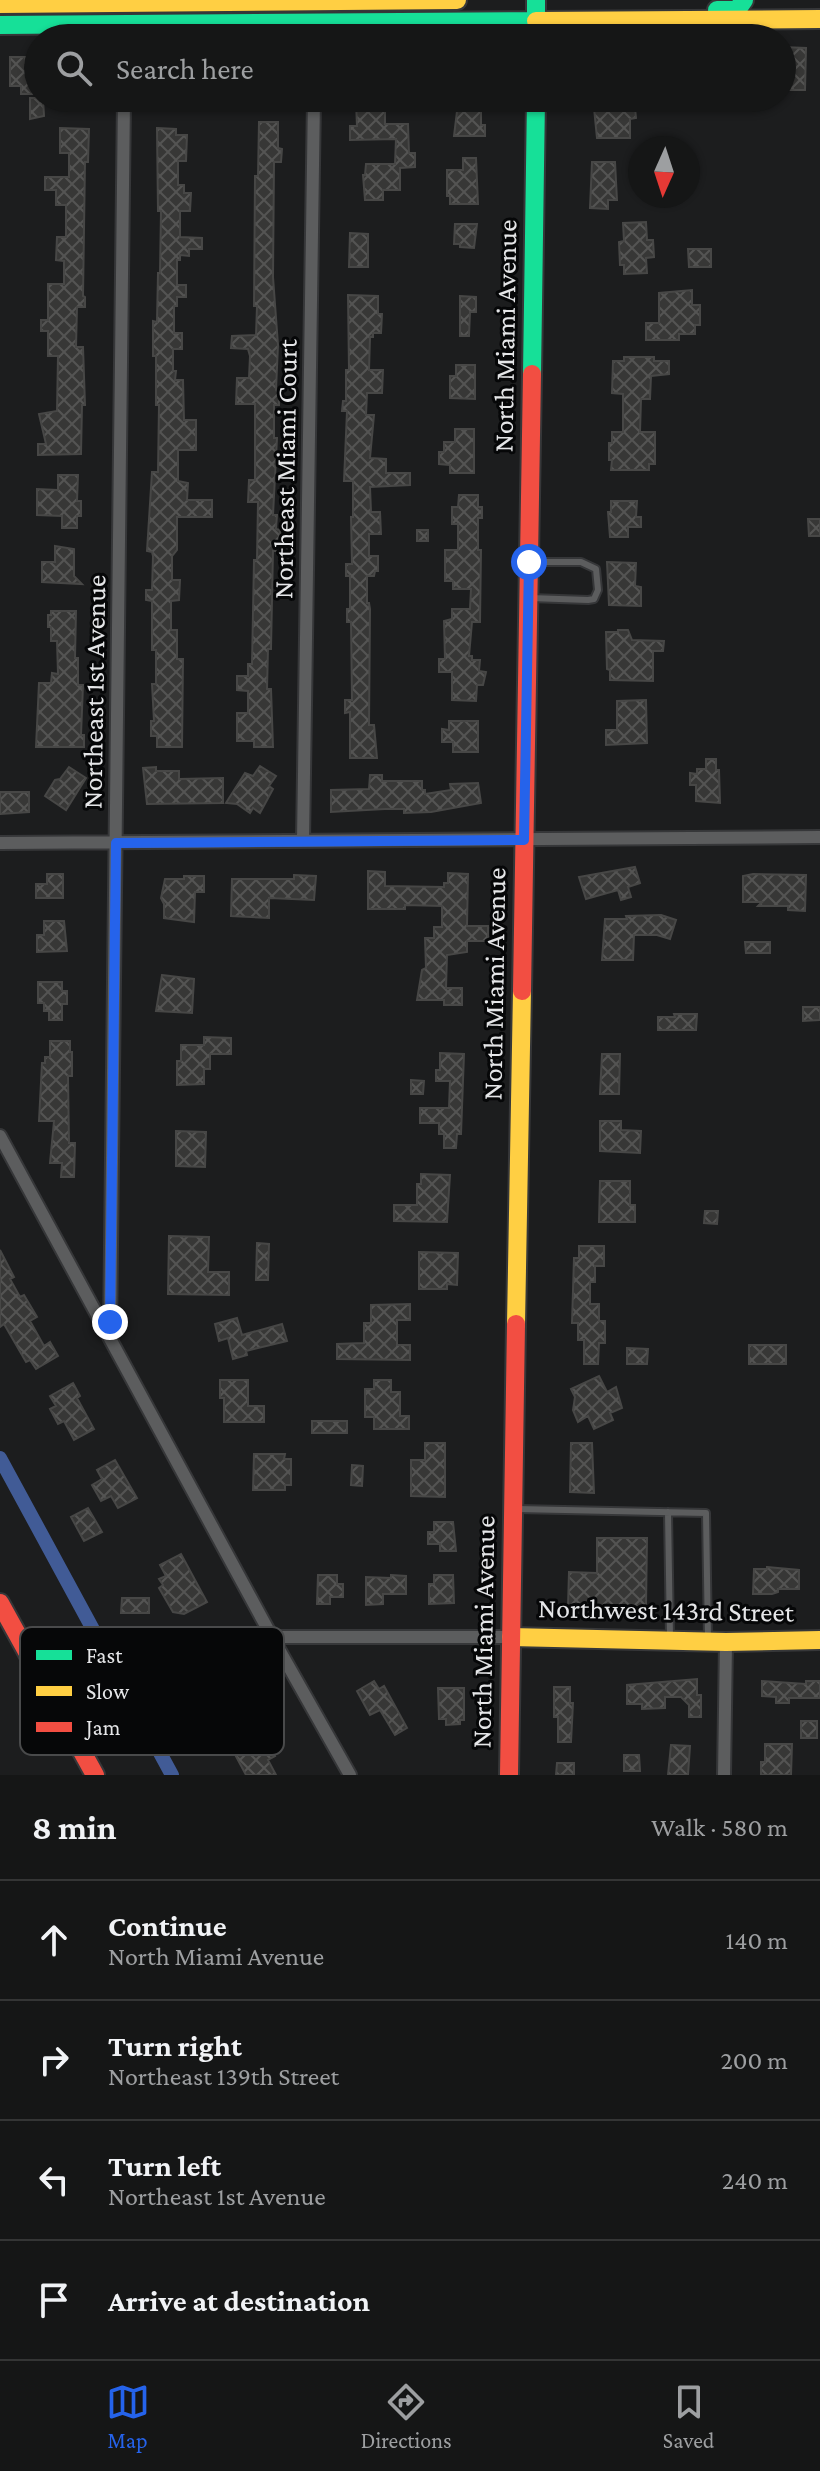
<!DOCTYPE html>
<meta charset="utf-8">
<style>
body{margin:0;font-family:"Crimson Pro",serif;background:#222323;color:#f1f3f6}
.compass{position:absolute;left:628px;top:136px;width:72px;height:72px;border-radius:50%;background:#151616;box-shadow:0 2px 6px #0004;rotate:183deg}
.stop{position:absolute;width:24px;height:24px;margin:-18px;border:6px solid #2563eb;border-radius:50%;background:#fff}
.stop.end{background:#2563eb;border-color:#fff;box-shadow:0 2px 8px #0008}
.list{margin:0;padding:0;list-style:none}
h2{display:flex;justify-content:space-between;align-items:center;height:104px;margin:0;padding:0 32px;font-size:34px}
h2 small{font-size:26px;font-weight:400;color:#9d9fa1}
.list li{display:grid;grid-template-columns:52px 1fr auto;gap:24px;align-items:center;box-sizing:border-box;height:120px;padding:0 32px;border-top:2px solid #343535}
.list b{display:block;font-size:30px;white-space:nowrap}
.list p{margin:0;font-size:26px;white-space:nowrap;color:#9d9fa1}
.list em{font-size:26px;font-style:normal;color:#9d9fa1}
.icon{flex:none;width:44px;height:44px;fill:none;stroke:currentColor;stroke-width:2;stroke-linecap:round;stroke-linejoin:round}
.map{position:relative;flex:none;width:820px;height:1775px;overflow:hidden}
.search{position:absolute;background:#151616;box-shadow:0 2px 6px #0004;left:24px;right:24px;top:24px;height:88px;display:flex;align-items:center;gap:20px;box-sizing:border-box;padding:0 28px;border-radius:44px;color:#9d9fa1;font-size:30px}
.sheet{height:584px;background:#151616}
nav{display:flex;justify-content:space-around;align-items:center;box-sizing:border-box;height:112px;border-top:2px solid #343535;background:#151616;font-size:22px;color:#9d9fa1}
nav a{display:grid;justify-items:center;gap:4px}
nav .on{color:#2563eb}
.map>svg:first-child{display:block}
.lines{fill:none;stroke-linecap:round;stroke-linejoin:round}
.canal{stroke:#415b96;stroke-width:14}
.building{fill:url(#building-cross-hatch);stroke:#474746;stroke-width:2}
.lane-casing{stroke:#363739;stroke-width:10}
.street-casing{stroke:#363739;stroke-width:16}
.fast-casing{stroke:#363739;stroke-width:22}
.slow-casing{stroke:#363739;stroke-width:22}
.jam-casing{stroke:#363739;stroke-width:22}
.lane{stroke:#5c5d5e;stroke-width:6}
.street{stroke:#5c5d5e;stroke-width:12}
.fast{stroke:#16e098;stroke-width:18}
.slow{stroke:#ffcf43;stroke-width:18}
.jam{stroke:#f24e42;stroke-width:18}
.route{stroke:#2563eb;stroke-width:10}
.labels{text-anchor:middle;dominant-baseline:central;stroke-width:6;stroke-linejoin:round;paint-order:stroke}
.street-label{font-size:28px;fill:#e5e6e8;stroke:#060708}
.key{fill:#060708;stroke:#494a4b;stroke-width:2}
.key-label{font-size:22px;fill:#e5e6e8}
</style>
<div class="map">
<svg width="820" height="1775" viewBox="0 0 820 1775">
<defs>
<pattern id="building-cross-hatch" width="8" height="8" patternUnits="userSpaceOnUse" patternTransform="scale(2)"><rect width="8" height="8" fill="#373736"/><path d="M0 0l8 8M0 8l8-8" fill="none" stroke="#545453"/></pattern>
</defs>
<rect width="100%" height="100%" fill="#1c1d1e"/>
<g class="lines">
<path class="canal" d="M0,1458L172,1775"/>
</g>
<path class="building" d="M782,47L806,48L805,90H782Z
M10,57H25V63H38V94H21V86H10Z
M30,98H43L44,116L30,119Z
M593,98H630V108H635L636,118L630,119V138H597Z
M385,101V124H408L409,153H415V167L400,168V190H383V200H365L363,175H365L366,164H395L396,139L350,140V126H357L356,102Z
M458,103H481V125H485V136H454Z
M259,122H278V148L282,149L281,162H274L273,277L278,345L276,390L279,394V405H274V438H277L273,515H277L276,529L280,530V545H276V551H273L271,649H268L267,689H271L273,747H254V741H237V713H248V691L237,690V676H248V664H252L254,560H257L258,502H248L249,480H255V404H236L237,378H249L250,356L248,349L231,348L232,336L256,335L257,306H254L255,176H258Z
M60,128L89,129L88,162H85L83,296L85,297V307H77L76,347H83L85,405H82L81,454L38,455V444H46L39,414L57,411L58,356H48V331H41V320H48V284H64V261L56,260L57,237H66V205H56V190H45V177H69V153H60Z
M157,128L176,129V135H187L186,161H178V185H184V193H191L190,211H180V237L202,238V249H189V256L180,255V260H177V285H186V297H177V306H174V333H182V349H173V371H176L175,380H183L184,420H196V450H178V481L188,483L187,500H212V517H177V550L172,556V580H180L179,600L171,601V630H177V659H183L182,747H157V736H151V721H154L152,684H156V650H152V601L146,600V590H152L153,556L152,552L147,551L152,472H158L159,405H156V356H153V321L157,322L158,273H160L161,211H158Z
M463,158H476L478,204H450V196H447V170H463Z
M592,162H615L617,200H608V209L590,208Z
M646,222L647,240H653L654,257L646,258L647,273L624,274V265H620L619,242L624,241L623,223Z
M455,224H477L474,248L460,247V244H454Z
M350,233L368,234V267H349Z
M688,249H711V267H689Z
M692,290V305H700V325H695V334H679V340H646V323H659V293Z
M348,295L378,296V314H382L381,333H373V337H370L369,370H383L382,393H367L366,415H374L370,458L386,459V473H410V485L370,487L371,512H380L381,534H369V556H378V571H375L374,576H367V603H369L370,609L369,725H374L377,758H350V712L345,713V700H352L351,622H347V609H350V576H346V564H352L351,517H353V481H344L347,411H342L343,401H346V370H349Z
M460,296L476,297V312H470L469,336H460Z
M624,357H654V361H669V374L651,376L650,399H641L640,432H655V464H649V470H611L612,460H609V443H612V432H623V394L612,393L613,361H624Z
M456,365H475V399L450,398V376H456Z
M455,429H474V473H450V465L439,464V452H444V442H455Z
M58,475H78L77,501H81V516H77V528H62V516L37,515V489L58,490Z
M459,495H478V507H482V518H478V550H481L480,622H472L469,656H472V660H480L479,671L486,672L483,685H477L476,701L452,700V672H439V659H445L444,621L452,619V609H470L471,589H453V581H445V550H458V524H452V507H458Z
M611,501H637L636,517H641V527H628V537H610L608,512H611Z
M808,519H820V536H809Z
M417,530H428V541H417Z
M55,546L74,549V576L82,584L42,582V562H55Z
M607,562L636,563L635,586L641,587V606L609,605Z
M51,611H76L75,658H78V685H83L81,735H84V747H36L39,683H51L52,673L58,674L57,641H51V627H48V615H51Z
M618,630H628L632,640L664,641L663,651H653V681L610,680V670L607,669L606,632H618Z
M646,700L647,743L606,745V730H617V701Z
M449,721H478V752H453V742H442V729L449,730Z
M706,759H716V770H719L720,803L696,801V785H690V773L697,774V769H706Z
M260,766L276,776L269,786L273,789L260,813L253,808L250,813L237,804L226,803L245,773L253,776Z
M69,767L86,778L66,810L45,796L55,780L60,779Z
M156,767V771H179V779L223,778V803L147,804L143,768Z
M370,775H382V781H422V790H425V794L451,790L450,784L478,783L481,803L431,812L404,813V809H385L331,812V790L369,789Z
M0,792H29V812L0,814Z
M635,867L640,883L628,887L631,897L621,900L618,890L586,899L579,877Z
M368,871L385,872V886L444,887V883H448V873L468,874L467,926H488V941H467V952L447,955L446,988H462V1005H444V1000H417L422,970L426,968L425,938H434V927H442V906L405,905V909H368Z
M47,874H63V898H36V884H47Z
M753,874L806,875L805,911L788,910V906H758L762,902H743V876Z
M294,875L316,876L314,900L269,898V918L231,916L232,879H294Z
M184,876H204V892H195L194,922L164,918V904L161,898L165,879H184Z
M661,915L676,920L670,939L657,935H634L633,960H602L605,919H627L626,916Z
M44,921H64L67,951L37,952V935H44Z
M745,942H770V953H746Z
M162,975L194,979L192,1013L156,1011Z
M38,982H62V991H67V1004H62V1020H49V1011H44V1003H38Z
M803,1007H820V1020L803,1021Z
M674,1014H697L696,1030H658V1017H675Z
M204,1037L231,1038V1054H210V1069H204V1084L177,1085V1061H181V1045H204Z
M50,1041H70V1052H72V1076H68L69,1143H75L74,1177H61L62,1163H50L54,1121H39L42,1063H45V1057H50Z
M440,1053L464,1054L461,1134H457L456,1148H444V1134H439V1123H420V1108H449L450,1081H436V1070H440Z
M602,1054H620L619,1094H600Z
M411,1080L424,1081L423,1094H411Z
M600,1121H621V1130L641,1131L640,1153L600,1151Z
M176,1131L206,1132L205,1167L176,1166Z
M421,1174L450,1175L447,1222L394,1221V1205H417V1184H421Z
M600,1181H630V1205H635V1222H599Z
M705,1211H718L717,1224L704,1223Z
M169,1236L209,1237L208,1272H229V1295L168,1294Z
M257,1243L269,1244L268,1280H256Z
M579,1246H604V1266H595V1282H590V1304H599V1321H605V1343H599L598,1364H584V1340H578V1323H572L574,1258H579Z
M0,1250L14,1277L10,1279L20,1297L24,1295L37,1317L30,1321L44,1346L50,1342L58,1356L36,1369L30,1360L26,1362L4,1324L0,1327Z
M419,1252L458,1253L457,1285L447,1284V1289H419Z
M410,1304V1320H397V1345H410V1360L337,1359V1344L364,1343V1323H371V1305Z
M237,1318L242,1335L282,1324L287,1341L246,1351L247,1355L233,1359L228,1338L219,1341L215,1324Z
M749,1345H786V1364H749Z
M627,1348L648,1349L647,1364H627Z
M599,1376L607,1392L616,1387L622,1408L610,1413L613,1420L594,1429L588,1416L578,1422L573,1410L575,1397L571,1389Z
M220,1380H248V1406H264V1422H224V1398H220Z
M374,1380H391V1392H400V1416H409V1429H374V1417H365V1389H374Z
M73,1383L80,1396L77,1398L94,1429L74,1440L64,1421L58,1424L50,1409L56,1406L50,1396Z
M312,1421H347V1433H312Z
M425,1443H445V1497L411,1496V1460H425Z
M571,1443H592L594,1493L570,1492Z
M254,1454H285L284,1459H291V1485H285V1490H253Z
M115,1460L137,1498L118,1508L111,1496L101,1501L92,1485L102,1479L97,1470Z
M352,1465L363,1466L362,1486L351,1485Z
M88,1508L102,1532L84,1541L71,1517Z
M434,1522H453L456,1551H440V1544H428V1532H434Z
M597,1538H647L646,1606H568L569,1572L597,1573Z
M181,1554L207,1602L184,1614L173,1612L159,1588L163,1585L159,1579L166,1576L160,1565Z
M767,1567L799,1570V1589H778V1592L772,1594H753L754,1569H767Z
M318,1575H337V1584H343V1597H330V1604H317Z
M391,1575L406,1576V1594H383V1604L366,1605V1577L391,1578Z
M434,1575H453L454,1603L429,1604V1584H434Z
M122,1598H149V1613H121Z
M697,1679V1695H701V1717H689V1705L681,1697H665V1708L642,1709V1704H627V1685Z
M168,1681H204V1700L238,1682L255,1713L252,1715L275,1756L268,1760L276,1775H246L216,1719L173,1716V1709H168Z
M374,1681L379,1689L384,1686L407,1728L395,1735L380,1710L370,1715L357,1691Z
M762,1681L806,1684V1681H820V1698H789V1703H776V1697L762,1696Z
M554,1687H570V1703H573L571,1742H558V1717H554Z
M438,1688H464V1720H460V1724L446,1725V1719H439Z
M801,1721H817V1738H801Z
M765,1744H792L791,1775H761V1762H765Z
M671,1745L690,1746L688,1775H668Z
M624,1755H639L640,1771H624Z
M557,1763H574V1775H556Z"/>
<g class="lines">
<defs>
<path id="lane" d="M530,598L588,600L594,599L598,590L596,569L581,562H533
M517,1509L706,1513L708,1640
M668,1512L670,1637"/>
<path id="street" d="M315,38V24
M303,841L314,98
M0,843L820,837
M0,1136L272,1637L350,1775
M110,1335L124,98
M157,1643L272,1637H511
M724,1775L726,1642"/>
<path id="fast" d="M536,0V38
M717,10H737L744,0
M0,25L536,21
M532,374L536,98"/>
<path id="slow" d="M0,4L457,0
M536,21L820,19
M516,1324L522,991
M511,1637L726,1642L820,1640"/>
<path id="jam" d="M522,991L532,374
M0,1603L95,1775
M509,1775L516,1324"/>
</defs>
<use href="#lane" class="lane-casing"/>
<use href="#street" class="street-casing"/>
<use href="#fast" class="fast-casing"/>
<use href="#slow" class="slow-casing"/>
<use href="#jam" class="jam-casing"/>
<use href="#lane" class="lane"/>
<use href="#street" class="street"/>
<use href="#fast" class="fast"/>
<use href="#slow" class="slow"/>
<use href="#jam" class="jam"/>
</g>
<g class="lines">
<path class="route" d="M110,1322L116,843L524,840L529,562"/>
</g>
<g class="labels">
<g class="street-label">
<text transform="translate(505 336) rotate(-89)">North Miami Avenue</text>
<text transform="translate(285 469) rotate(-89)">Northeast Miami Court</text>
<text transform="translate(94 692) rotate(-89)">Northeast 1st Avenue</text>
<text transform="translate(494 984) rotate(-89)">North Miami Avenue</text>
<text transform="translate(666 1610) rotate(1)">Northwest 143rd Street</text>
<text transform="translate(483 1632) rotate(-89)">North Miami Avenue</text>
</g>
</g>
<rect x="20" y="1627" width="264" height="128" rx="12" class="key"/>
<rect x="36" y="1650" width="36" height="10" fill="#16e098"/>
<rect x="36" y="1686" width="36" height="10" fill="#ffcf43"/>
<rect x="36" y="1722" width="36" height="10" fill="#f24e42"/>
<g class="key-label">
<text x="86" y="1663">Fast</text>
<text x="86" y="1699">Slow</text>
<text x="86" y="1735">Jam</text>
</g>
</svg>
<svg class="compass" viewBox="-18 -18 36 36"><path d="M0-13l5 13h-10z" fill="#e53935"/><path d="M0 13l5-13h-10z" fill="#9d9fa1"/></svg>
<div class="stop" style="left:529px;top:562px"></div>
<div class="stop end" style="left:110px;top:1322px"></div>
<div class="search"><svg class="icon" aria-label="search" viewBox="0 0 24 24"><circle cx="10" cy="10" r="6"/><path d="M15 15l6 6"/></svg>Search here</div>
</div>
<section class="sheet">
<h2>8 min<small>Walk · 580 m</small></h2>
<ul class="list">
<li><svg class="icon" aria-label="ahead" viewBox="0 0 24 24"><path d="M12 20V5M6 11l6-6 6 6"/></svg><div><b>Continue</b><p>North Miami Avenue</p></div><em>140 m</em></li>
<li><svg class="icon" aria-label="right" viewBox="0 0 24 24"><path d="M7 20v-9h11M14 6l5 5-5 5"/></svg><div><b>Turn right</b><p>Northeast 139th Street</p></div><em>200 m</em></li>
<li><svg class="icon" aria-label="left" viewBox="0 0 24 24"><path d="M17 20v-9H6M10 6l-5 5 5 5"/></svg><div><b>Turn left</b><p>Northeast 1st Avenue</p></div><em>240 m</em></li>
<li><svg class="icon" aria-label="arrive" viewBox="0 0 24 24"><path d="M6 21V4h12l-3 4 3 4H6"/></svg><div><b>Arrive at destination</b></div></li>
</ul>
</section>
<nav>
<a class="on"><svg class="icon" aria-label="map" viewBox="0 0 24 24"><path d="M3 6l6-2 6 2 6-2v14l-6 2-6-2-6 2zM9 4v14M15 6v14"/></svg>Map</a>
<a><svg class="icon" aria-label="directions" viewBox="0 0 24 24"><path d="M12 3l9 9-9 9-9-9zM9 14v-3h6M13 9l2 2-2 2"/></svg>Directions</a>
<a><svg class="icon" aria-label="saved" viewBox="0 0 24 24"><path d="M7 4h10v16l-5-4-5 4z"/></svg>Saved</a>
</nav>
